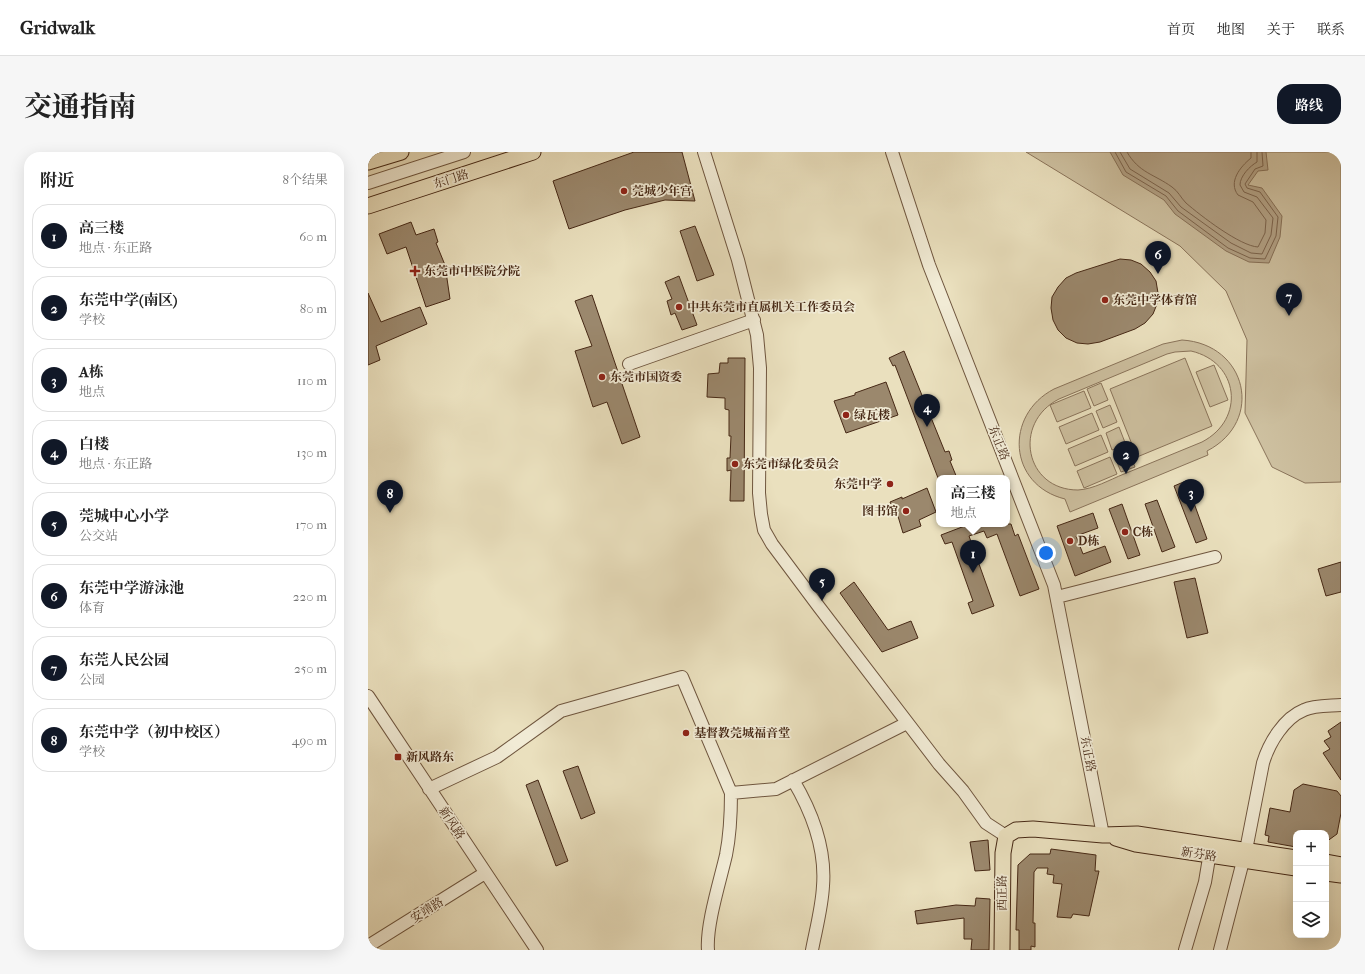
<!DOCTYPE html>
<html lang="zh">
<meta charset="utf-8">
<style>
body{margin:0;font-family:"IM FELL French Canon","Noto Serif SC",serif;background:#f6f6f6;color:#222}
.controls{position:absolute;right:12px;bottom:12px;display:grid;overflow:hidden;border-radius:8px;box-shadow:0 4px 16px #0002}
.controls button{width:36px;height:36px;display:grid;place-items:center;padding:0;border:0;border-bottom:1px solid #e0e0e0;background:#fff;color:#222;font:20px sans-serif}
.you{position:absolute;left:678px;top:401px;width:14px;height:14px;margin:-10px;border:3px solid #fff;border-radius:50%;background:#1a73e8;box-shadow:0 0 0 6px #1a73e833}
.badge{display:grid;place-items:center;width:26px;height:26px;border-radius:50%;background:#111827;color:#fff;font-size:13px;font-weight:700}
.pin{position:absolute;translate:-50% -33px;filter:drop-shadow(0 1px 2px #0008)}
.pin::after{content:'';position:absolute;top:21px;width:14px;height:12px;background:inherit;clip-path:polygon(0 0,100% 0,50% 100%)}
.popup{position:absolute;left:568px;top:323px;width:74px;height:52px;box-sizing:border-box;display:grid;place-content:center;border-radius:8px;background:#fff;filter:drop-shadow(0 1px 3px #0005);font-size:13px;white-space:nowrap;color:#767676}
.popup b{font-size:15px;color:#222}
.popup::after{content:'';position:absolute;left:50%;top:100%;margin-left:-8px;border:8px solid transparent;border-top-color:#fff}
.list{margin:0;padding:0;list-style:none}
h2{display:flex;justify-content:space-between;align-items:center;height:52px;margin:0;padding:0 16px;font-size:17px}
h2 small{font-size:13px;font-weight:400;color:#767676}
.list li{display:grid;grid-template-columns:26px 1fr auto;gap:12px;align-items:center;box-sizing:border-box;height:64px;margin:0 8px 8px;padding:0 8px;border:1px solid #e0e0e0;border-radius:16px}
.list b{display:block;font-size:15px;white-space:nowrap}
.list p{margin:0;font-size:13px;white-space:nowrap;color:#767676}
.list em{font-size:13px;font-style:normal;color:#767676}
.icon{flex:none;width:22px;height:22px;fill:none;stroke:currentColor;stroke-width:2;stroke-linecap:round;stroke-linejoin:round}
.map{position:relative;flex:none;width:973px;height:798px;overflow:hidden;border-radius:16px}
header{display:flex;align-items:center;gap:24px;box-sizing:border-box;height:56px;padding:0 20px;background:#fff;border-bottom:1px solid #e0e0e0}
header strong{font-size:19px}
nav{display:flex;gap:22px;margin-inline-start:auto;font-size:14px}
.intro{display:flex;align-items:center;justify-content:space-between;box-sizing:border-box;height:96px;padding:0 24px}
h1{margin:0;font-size:28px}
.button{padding:10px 18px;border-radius:16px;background:#111827;color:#fff;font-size:14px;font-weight:700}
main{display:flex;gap:24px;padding:0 24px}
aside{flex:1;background:#fff;border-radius:16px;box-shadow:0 4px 16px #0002}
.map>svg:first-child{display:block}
.green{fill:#cec1a1;stroke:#8a745b;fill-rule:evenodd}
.water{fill:#b2a185;stroke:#877158}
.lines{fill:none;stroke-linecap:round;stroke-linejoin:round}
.shore{stroke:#7c644d;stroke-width:1}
.building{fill:#9b886d;stroke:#462815}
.minor-casing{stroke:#6f563f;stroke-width:14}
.major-casing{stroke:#462815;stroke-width:17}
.minor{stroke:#f1ebd5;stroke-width:12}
.major{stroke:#eae0be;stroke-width:15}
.poi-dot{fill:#8f2418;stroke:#f1ebd5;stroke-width:1.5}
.labels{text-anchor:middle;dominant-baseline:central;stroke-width:3.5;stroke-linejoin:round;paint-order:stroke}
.street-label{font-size:12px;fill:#462815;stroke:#f1ebd5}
.poi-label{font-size:12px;font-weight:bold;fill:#462815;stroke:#f1ebd5;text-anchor:start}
</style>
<header>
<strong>Gridwalk</strong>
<nav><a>首页</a><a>地图</a><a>关于</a><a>联系</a></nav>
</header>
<div class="intro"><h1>交通指南</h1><a class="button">路线</a></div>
<main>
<aside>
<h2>附近<small>8个结果</small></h2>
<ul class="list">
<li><span class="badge">1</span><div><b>高三楼</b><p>地点 · 东正路</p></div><em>60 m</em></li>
<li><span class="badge">2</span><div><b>东莞中学(南区)</b><p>学校</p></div><em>80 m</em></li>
<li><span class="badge">3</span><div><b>A栋</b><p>地点</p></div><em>110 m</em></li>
<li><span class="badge">4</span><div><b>白楼</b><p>地点 · 东正路</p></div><em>130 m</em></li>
<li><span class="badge">5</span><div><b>莞城中心小学</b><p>公交站</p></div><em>170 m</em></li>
<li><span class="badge">6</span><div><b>东莞中学游泳池</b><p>体育</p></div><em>220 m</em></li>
<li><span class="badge">7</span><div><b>东莞人民公园</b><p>公园</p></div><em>250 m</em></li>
<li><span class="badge">8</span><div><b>东莞中学（初中校区）</b><p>学校</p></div><em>490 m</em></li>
</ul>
</aside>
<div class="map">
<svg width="973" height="798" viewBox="0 0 973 798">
<rect width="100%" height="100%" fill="#eae0be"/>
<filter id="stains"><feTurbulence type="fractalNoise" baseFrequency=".005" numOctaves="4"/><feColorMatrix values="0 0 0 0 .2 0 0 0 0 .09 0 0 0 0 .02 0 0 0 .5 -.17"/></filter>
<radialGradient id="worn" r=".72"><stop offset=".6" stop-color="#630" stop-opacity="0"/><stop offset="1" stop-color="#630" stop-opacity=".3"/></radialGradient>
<path class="green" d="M658,0H973V330L937,331L904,315L877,261L879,188L858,139L812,94Z
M814,188C879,192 897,269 839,299L840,303L702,360L697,347C640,333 636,263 686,237L795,192ZM823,199C871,210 878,267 834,290C808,301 782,311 756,322C741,328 726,337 710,338C657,338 644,271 691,247L799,202L807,200Z
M817,206L844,274L769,305L742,237Z
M846,213L860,248L842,255L828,220Z
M733,231L740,248L726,254L719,237Z
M716,239L723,256L689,270L682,253Z
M742,253L749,270L735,276L728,259Z
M724,261L731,278L698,292L691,275Z
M751,275L758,293L744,298L738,281Z
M733,283L740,300L707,314L700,297Z
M760,298L767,315L753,320L746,303Z
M742,305L749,322L716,336L709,319Z"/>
<path class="water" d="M742,0H898L900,18L890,19L880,33L894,36L914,64L912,85L901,111L881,110L858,99L807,62L796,48L755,23Z"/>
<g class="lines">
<path class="shore" d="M747,0L758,20L798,44L810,59L860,96L882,106L897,107L908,84L910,65L892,40L879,36L877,32L887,17L895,14L894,0
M752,0L762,17L801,41L813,55L863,91L883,101L894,102L903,83L905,66L889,45L876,40L872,33C872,24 882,14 889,10V0
M759,0C771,21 786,22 804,35C810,39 813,46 818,51C833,64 872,94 890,95L897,81L898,68L885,50L870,43C860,30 872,15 883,6V0"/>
</g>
<path class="building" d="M266,0H314L327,49L297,48L257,58L201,77L185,29Z
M43,70L48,83L66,77L70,90L68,91L77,113L82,147L58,155L38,95L19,102L11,82Z
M327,74L346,123L329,129L312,79Z
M752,107L763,108L773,112L782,120L788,129L790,141L789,152L785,162L777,171L767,177L732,190L720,192L709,191L698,186L690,178L685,168L683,156L684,145L690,135L698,126L708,121Z
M311,124L329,173L314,178L307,161L303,163L299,149L304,147L297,130Z
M0,141L13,170L52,155L59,172L8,194L12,208L0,213Z
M224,143L272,285L254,292L239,250L225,255L207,199L224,194L207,149Z
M536,199L577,300L581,299L584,308L582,309L589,326H570L527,213L525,214L521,206Z
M360,206H377L376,349H362L363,318L359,319V306H362L363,284H361V258L357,257V246L339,245L340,222L351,221L352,211H360Z
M518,230L530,263L478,281L466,249L487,243V241Z
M818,329L839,387L828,391L806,334Z
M559,336L568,360L551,368L553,374L535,381L529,361L527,362L522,350L534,345V347Z
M789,348L807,395L794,400L777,352Z
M754,352L772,403L760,407L741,357Z
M725,361L730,376L708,384L715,402L737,394L743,410L707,424L689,374Z
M602,372H643L647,384L650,382L671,437L652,444L629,382L619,386L616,379L601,384L626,454L604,462L600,451L605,449L584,390L577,392L573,383Z
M973,410V440L958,444L950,417Z
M827,426L840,481L819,486L806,430Z
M486,430L520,478L543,469L550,486L514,500L472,441Z
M973,570V628L955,601L962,597L956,589L963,585L960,579Z
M210,614L227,661L213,667L195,619Z
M170,628L200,709L188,714L158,633Z
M935,632L969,639L973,644V661L969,682L958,690V681H928V695L900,690L901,684L897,683L902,656L922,660L926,638Z
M620,688L622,718L607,719L602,690Z
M683,697L728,703L727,719H731L721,764L705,762L703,766L689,765L694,732L685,731L686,723L679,722L680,716H669L666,720L665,771H667V795L663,794V798H651V778H648L650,713L662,702H682Z
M608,746L622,747L621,798H603L604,787H596V766L549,772L547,759L588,753L607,754Z"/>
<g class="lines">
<defs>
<path id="minor" d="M336,0L370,108L389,183L392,216L391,341L393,362L396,378L404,392L451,455L571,612L595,639L618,671L638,684
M524,0L561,113L686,433L735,683
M0,31L96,0
M261,212L386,168
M689,445L847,405
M0,544L169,798
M425,628C444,660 458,696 455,734C454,755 448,777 444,798
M61,637L129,605L193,559L314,525L363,641L408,637L539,571
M878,698L895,611C901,591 916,566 936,558C946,553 962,554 973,553
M0,794L117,721
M340,798C338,773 352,729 358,703C362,683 363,662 363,641
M817,798L837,730L843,694
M852,798L875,709"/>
<path id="major" d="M0,10L33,0
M0,54L165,0
M748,686L768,692L928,716
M958,710L973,713
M958,721L973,723
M634,798L635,701L638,684L648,678L665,677L735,683L769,682L928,706"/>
</defs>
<use href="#minor" class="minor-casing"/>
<use href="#major" class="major-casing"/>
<use href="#minor" class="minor"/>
<use href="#major" class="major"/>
</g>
<g class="poi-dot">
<circle cx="256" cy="39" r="4"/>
<path d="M45 113h4v4h4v4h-4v4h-4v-4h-4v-4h4z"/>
<circle cx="737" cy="148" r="4"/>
<circle cx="311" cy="155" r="4"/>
<circle cx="234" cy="225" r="4"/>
<circle cx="478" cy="263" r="4"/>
<circle cx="367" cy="312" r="4"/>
<circle cx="522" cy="332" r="4"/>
<circle cx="538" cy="359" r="4"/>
<circle cx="757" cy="380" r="4"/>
<circle cx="702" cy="389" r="4"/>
<circle cx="318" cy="581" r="4"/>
<rect x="26" y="601" width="8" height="8" rx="2"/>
</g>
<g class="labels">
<g class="street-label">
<text transform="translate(83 27) rotate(-18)">东门路</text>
<text transform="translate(631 291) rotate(68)">东正路</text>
<text transform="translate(720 602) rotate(79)">东正路</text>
<text transform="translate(84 671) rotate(56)">新风路</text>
<text transform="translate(831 702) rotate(9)">新芬路</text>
<text transform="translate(634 741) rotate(-90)">西正路</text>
<text transform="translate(59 758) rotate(-32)">安靖路</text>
</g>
<g class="poi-label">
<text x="264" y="39">莞城少年宫</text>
<text x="56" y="119">东莞市中医院分院</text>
<text x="745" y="148">东莞中学体育馆</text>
<text x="319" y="155">中共东莞市直属机关工作委员会</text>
<text x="242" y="225">东莞市国资委</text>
<text x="486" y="263">绿瓦楼</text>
<text x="375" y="312">东莞市绿化委员会</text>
<text x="514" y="332" text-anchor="end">东莞中学</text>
<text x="530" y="359" text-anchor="end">图书馆</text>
<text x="765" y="380">C栋</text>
<text x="710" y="389">D栋</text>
<text x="326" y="581">基督教莞城福音堂</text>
<text x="38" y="605">新风路东</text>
</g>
</g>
<rect width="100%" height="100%" filter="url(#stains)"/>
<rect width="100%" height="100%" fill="url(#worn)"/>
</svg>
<div class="controls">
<button>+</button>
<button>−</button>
<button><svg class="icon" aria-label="layers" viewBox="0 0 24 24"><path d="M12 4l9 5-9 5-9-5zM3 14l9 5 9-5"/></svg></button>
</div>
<div class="you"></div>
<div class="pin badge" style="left:605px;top:421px">1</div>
<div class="popup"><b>高三楼</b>地点</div>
<div class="pin badge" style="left:758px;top:322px">2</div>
<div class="pin badge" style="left:823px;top:360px">3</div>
<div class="pin badge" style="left:559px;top:275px">4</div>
<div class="pin badge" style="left:454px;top:449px">5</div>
<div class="pin badge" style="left:790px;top:122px">6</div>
<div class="pin badge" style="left:921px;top:164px">7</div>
<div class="pin badge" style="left:22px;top:361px">8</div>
</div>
</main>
